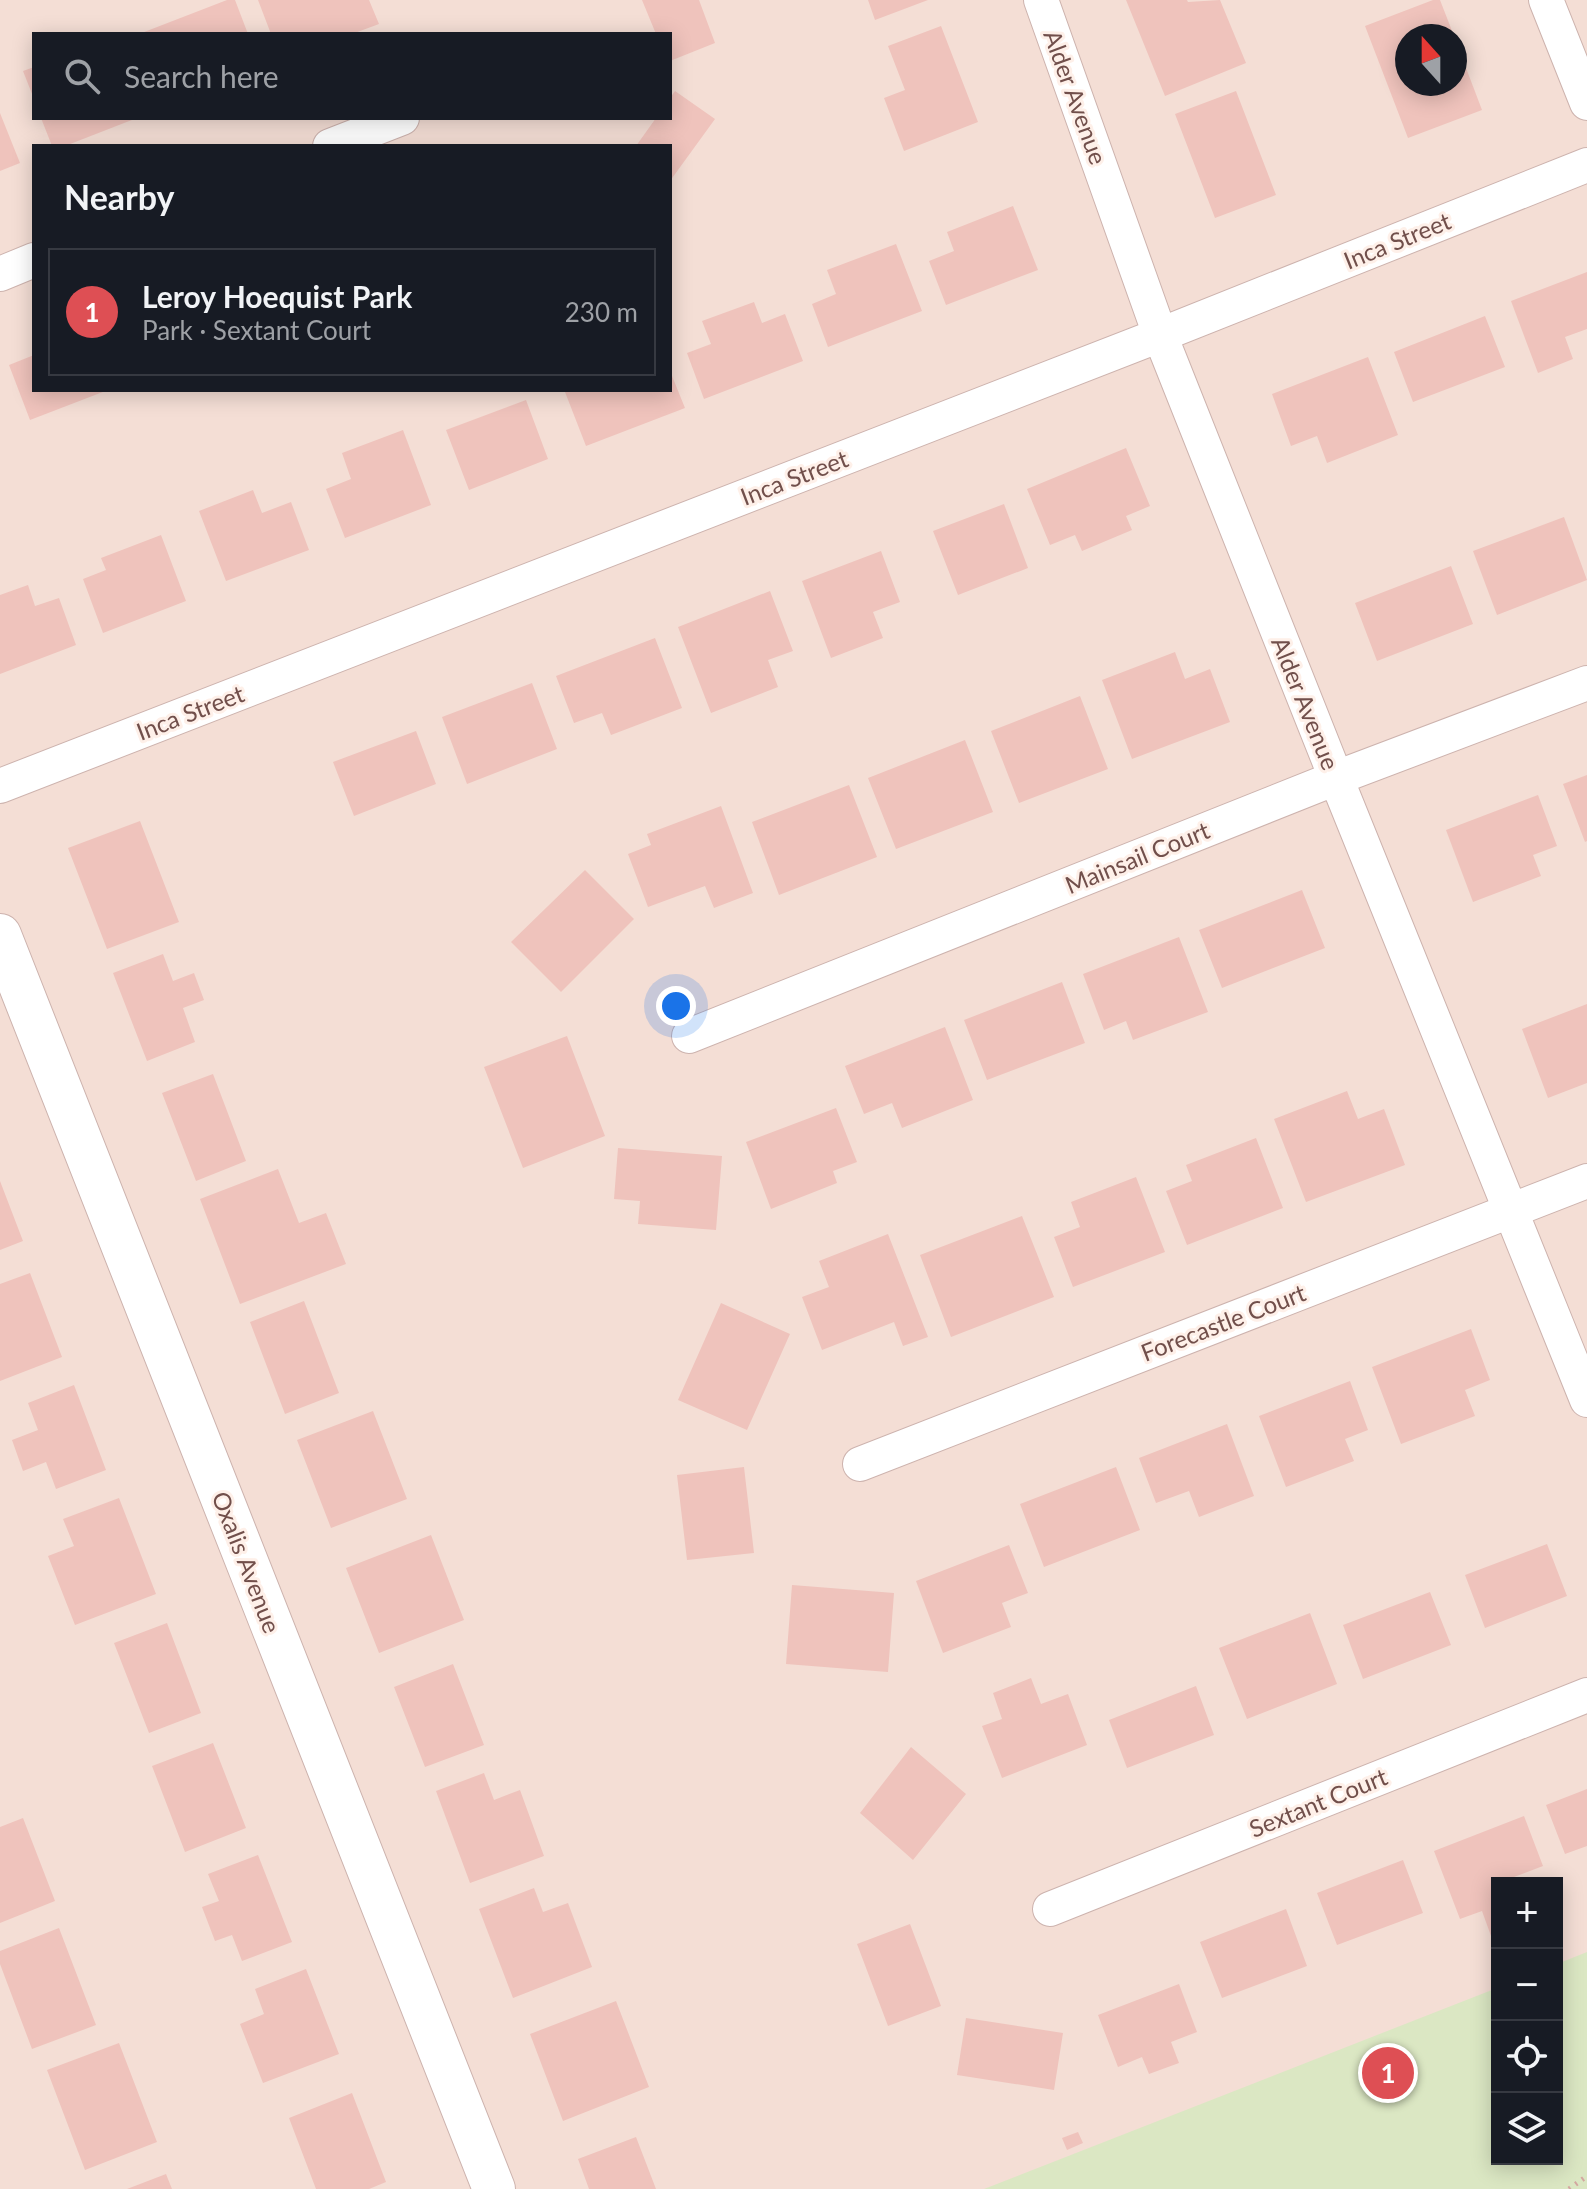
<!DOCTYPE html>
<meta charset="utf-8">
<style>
body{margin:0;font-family:Lato,sans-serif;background:#242831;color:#f1f3f6}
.controls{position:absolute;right:24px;bottom:24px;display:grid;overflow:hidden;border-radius:0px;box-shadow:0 4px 20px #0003}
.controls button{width:72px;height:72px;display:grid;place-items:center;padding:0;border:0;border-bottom:2px solid #363941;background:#171b24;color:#f1f3f6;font:40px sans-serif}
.compass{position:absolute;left:1395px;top:24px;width:72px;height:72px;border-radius:50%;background:#171b24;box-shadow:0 4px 20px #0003;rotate:339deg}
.you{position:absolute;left:676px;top:1006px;width:28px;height:28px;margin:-20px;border:6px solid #fff;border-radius:50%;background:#1a73e8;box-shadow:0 0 0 12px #1a73e833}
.badge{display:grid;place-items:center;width:52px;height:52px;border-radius:50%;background:#de4f54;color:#fff;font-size:26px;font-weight:700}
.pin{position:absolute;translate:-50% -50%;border:4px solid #fff;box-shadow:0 2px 8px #0006}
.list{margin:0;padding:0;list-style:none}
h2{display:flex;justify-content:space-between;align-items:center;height:104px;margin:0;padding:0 32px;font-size:34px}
h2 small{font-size:26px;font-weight:400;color:#9ea1a6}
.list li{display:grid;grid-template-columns:52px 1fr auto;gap:24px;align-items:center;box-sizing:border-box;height:128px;margin:0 16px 16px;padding:0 16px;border:2px solid #363941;border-radius:0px}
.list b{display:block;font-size:30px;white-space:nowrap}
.list p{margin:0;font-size:26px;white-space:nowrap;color:#9ea1a6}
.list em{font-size:26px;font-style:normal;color:#9ea1a6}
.icon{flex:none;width:44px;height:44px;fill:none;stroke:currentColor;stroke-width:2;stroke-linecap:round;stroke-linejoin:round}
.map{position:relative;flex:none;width:1587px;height:2189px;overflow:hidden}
.search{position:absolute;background:#171b24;box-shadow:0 4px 20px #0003;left:32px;top:32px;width:640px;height:88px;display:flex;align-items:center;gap:20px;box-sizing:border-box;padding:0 28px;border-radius:0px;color:#9ea1a6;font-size:30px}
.panel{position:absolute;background:#171b24;box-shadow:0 4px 20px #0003;left:32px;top:144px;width:640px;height:248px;border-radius:0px}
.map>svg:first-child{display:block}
.residential{fill:#f4ded5;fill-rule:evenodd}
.green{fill:#dbe7c3}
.building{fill:#efc3bc}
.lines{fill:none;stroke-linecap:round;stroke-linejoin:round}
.minor-casing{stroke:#cdb3ae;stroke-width:36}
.tertiary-casing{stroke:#cdb3ae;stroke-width:44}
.path{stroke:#d3a7a0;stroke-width:5;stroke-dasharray:2 6;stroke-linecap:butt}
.minor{stroke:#fff;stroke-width:34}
.tertiary{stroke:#fff;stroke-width:42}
.labels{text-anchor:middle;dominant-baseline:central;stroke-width:6;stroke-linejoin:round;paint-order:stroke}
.street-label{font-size:24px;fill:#714f4b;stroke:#fef0e9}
</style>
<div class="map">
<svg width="1587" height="2189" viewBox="0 0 1587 2189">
<rect width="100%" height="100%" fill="#fbece3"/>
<path class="residential" d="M0,0H1587V2189H0ZM34,34H670V118H34ZM1407,36H1455V84H1407ZM34,146H670V390H34ZM1497,1883H1557V2159H1497Z"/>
<path class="green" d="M1587,1952V2189H984L1497,1988V2159H1557V1964Z"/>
<path class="building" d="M227,0H235L248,34H139Z
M258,0H369L379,24L352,34H271Z
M642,0H699L715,43L670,61V34H656Z
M868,0H928L875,20Z
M1126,0H1187L1188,2L1220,0L1246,63L1165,96Z
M1433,0H1440L1454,36H1407V84H1455V39L1482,110L1408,138L1365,26Z
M941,26L978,122L904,151L884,98L905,90L888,46Z
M34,67V99L23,71Z
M675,91L715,119L670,181V146H636L656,118H670V98Z
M1236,91L1276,195L1215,218L1175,114Z
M0,113L20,163L0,171Z
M41,118H137L65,146H52Z
M1013,206L1038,270L946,305L929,261L954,251L947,232Z
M896,244L922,311L828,347L812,304L836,294L827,270Z
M1587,272V329L1565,337L1573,359L1538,373L1511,301Z
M754,302L762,323L785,314L803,361L704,399L687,353L711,344L702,321Z
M1485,316L1505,367L1413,402L1394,352Z
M34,355V390H108L30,420L9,365Z
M1368,357L1398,435L1327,463L1317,436L1291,446L1272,394Z
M670,371L685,408L586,446L565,392L571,390H670Z
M526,400L548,459L469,490L446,430Z
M403,430L431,505L345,538L326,489L351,479L342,453Z
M1126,448L1150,506L1126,516L1132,530L1082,551L1075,535L1050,545L1027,489Z
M253,490L262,513L291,502L309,550L226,581L199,511Z
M1004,504L1028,568L958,595L933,531Z
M1564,517L1587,580L1497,615L1473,551Z
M161,535L186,601L103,633L83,579L106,570L101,558Z
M881,551L900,602L873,612L883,638L831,658L802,581Z
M1451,566L1473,624L1377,661L1355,603Z
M28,585L35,606L59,598L76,645L0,674V595Z
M770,591L793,651L768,660L778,687L711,713L678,627Z
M655,638L682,708L611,735L602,713L574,723L556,676Z
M1175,652L1185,679L1210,669L1230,722L1132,759L1102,680Z
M532,683L557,749L467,784L442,717Z
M1080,696L1108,769L1019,803L991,731Z
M416,731L436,784L354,816L333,762Z
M965,740L993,812L896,849L868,778Z
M1587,775V841L1585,842L1563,784Z
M849,785L877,857L779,895L752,822Z
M1538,795L1557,846L1533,855L1541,876L1473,902L1446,830Z
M721,806L753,893L714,908L705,886L648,907L628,854L651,845L647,834Z
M140,821L179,922L107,949L68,848Z
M585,870L634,919L561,992L511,942Z
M1302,890L1325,948L1222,988L1199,930Z
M1179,937L1208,1012L1133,1040L1126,1021L1104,1030L1083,974Z
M163,954L173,981L194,973L204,1000L183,1008L195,1042L147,1061L113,973Z
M1062,982L1085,1043L987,1080L964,1020Z
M1587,1004V1083L1548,1098L1522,1029Z
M945,1027L973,1100L902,1128L892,1103L864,1114L845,1066Z
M567,1036L605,1136L523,1168L484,1067Z
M213,1074L246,1161L196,1181L162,1093Z
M1347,1091L1358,1119L1384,1109L1405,1165L1306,1202L1274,1119Z
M836,1108L857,1162L833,1171L837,1183L771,1209L746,1142Z
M1256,1138L1283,1208L1187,1245L1166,1191L1192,1181L1186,1165Z
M618,1148L722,1156L716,1230L638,1224L640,1201L614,1199Z
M278,1169L299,1223L326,1213L346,1264L240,1304L200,1199Z
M1136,1177L1165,1252L1073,1287L1054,1237L1080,1227L1071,1202Z
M0,1181L23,1241L0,1250Z
M1022,1216L1054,1297L951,1337L920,1255Z
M888,1234L928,1337L903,1346L894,1322L822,1350L802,1297L829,1287L819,1261Z
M30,1273L62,1357L0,1381V1284Z
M304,1301L339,1393L285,1414L250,1322Z
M721,1303L790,1334L747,1430L678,1400Z
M1471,1329L1490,1380L1465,1390L1475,1416L1401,1444L1372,1367Z
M1350,1381L1368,1430L1345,1439L1354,1461L1286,1487L1259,1416Z
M74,1385L106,1470L56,1489L46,1462L23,1471L12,1440L38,1430L28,1403Z
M373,1411L407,1499L331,1528L297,1440Z
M1227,1424L1254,1496L1199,1517L1189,1491L1156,1503L1139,1458Z
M744,1467L754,1553L687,1560L677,1475Z
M1116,1467L1140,1530L1044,1567L1020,1504Z
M119,1498L156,1594L75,1625L48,1556L74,1546L63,1519Z
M431,1535L464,1620L379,1653L346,1568Z
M1547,1544L1567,1596L1485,1628L1465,1575Z
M1009,1545L1028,1593L1002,1603L1011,1627L943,1653L916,1581Z
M792,1585L894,1593L888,1672L786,1664Z
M1430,1592L1451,1645L1363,1679L1343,1625Z
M1310,1613L1337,1684L1247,1719L1219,1648Z
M167,1623L201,1713L149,1733L114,1643Z
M453,1664L484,1745L425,1767L394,1687Z
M1031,1678L1041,1704L1068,1694L1087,1745L1002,1778L982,1726L1002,1719L993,1693Z
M1196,1686L1214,1735L1127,1768L1109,1720Z
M213,1743L246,1828L185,1852L152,1766Z
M911,1747L966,1794L913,1860L860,1813Z
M484,1773L494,1800L520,1790L544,1856L470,1883L436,1791Z
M1587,1789V1846L1565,1854L1546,1805Z
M1524,1816L1543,1866L1514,1877L1516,1883H1497V1934L1491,1936L1482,1911L1460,1919L1434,1851Z
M23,1818L55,1901L0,1923V1827Z
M258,1855L292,1942L242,1961L232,1935L215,1941L202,1907L219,1901L208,1874Z
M1403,1860L1423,1913L1337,1945L1317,1893Z
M534,1888L543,1912L568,1903L592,1967L513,1998L479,1909Z
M1286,1909L1307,1966L1222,1998L1200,1942Z
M910,1924L941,2006L888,2026L857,1944Z
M59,1928L96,2025L32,2049L0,1964V1951Z
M306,1969L339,2054L263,2083L240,2024L264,2014L255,1989Z
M1179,1984L1197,2032L1171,2042L1179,2063L1149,2074L1142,2057L1118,2067L1098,2015Z
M616,2001L649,2087L563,2121L530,2034Z
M966,2018L1063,2033L1054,2090L957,2075Z
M119,2043L157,2142L85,2170L47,2070Z
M352,2093L386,2182L369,2189H316L289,2118Z
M1078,2132L1083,2143L1067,2150L1062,2138Z
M636,2137L656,2189H589L578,2159Z
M166,2174L172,2189H127Z"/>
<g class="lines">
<defs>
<path id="minor" d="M1041,0L1160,335L1336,778L1587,1400
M1546,0L1587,103
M330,146L402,118
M0,274L34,260
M0,786L1160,335L1587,165
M689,1036L1336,778L1587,683
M860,1464L1587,1181
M1050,1909L1587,1695"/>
<path id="tertiary" d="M0,935L494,2189"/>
</defs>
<use href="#minor" class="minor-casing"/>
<use href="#tertiary" class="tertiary-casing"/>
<path class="path" d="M1569,2189L1587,2176"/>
<use href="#minor" class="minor"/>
<use href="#tertiary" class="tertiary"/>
</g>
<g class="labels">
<g class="street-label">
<text transform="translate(1076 97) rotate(70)">Alder Avenue</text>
<text transform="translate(1397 240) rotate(-22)">Inca Street</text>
<text transform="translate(794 477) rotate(-21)">Inca Street</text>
<text transform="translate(1306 703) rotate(68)">Alder Avenue</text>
<text transform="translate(190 712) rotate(-21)">Inca Street</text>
<text transform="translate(1137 857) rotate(-22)">Mainsail Court</text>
<text transform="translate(1223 1322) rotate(-21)">Forecastle Court</text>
<text transform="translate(247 1562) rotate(69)">Oxalis Avenue</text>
<text transform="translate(1318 1802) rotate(-22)">Sextant Court</text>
</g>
</g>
</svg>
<div class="controls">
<button>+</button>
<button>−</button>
<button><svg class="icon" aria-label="locate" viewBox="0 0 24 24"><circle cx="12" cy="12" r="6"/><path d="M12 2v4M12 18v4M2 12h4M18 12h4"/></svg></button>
<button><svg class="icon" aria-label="layers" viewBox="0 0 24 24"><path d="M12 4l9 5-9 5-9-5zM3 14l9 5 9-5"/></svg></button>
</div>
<svg class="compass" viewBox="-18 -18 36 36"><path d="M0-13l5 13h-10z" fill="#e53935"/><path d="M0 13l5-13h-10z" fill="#9ea1a6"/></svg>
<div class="you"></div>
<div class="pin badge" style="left:1388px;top:2073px">1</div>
<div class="search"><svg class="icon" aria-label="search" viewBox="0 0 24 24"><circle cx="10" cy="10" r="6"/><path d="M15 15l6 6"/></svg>Search here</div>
<section class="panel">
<h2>Nearby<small></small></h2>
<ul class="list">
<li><span class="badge">1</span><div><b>Leroy Hoequist Park</b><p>Park · Sextant Court</p></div><em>230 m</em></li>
</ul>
</section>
</div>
